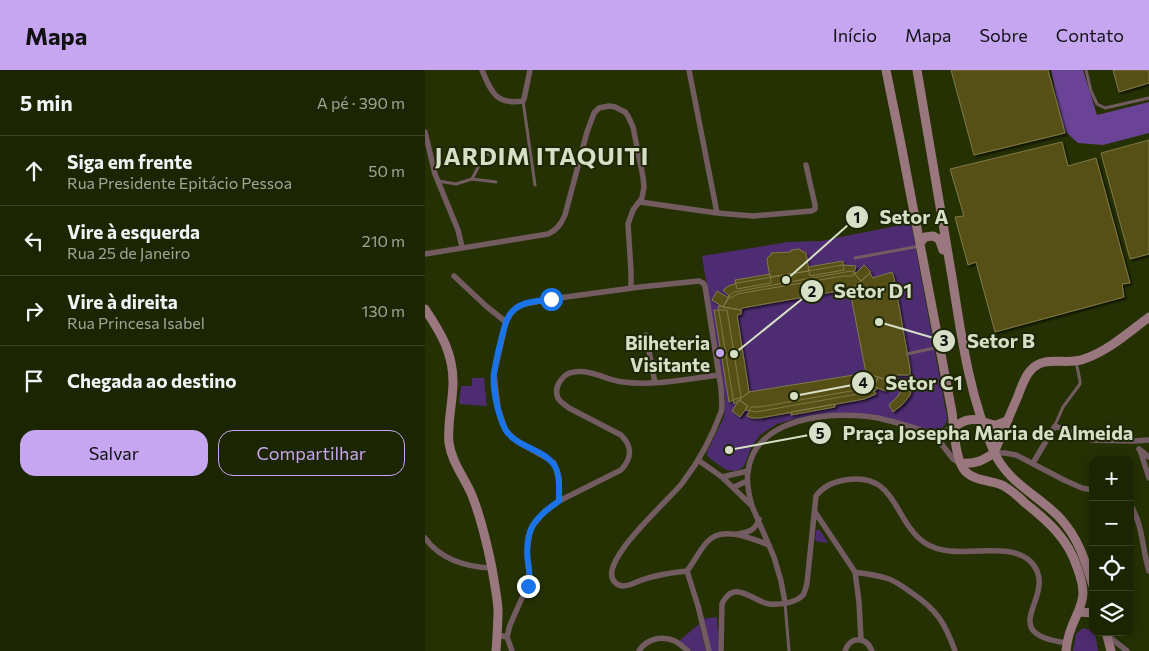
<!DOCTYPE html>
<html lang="pt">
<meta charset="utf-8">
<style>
body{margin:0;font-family:Commissioner,sans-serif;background:#252d0c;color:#f1f3f6}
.controls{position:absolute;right:15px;bottom:15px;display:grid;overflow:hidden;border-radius:10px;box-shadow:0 2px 12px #0003}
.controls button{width:45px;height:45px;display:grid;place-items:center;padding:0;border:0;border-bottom:1px solid #3a4224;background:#1c2502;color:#f1f3f6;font:25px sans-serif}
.stop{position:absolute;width:15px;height:15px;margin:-11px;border:4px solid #1a73e8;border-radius:50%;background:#fff}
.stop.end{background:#1a73e8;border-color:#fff;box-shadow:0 1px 5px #0008}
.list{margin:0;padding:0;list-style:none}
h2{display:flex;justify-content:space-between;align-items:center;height:65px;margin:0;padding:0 20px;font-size:21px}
h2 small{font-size:16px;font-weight:400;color:#a0a599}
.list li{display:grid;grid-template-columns:32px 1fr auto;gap:15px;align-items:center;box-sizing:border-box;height:70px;padding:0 20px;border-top:1px solid #3a4224}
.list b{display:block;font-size:19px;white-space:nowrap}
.list p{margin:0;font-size:16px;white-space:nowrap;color:#a0a599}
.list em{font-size:16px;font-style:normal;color:#a0a599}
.actions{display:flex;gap:10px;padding:15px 20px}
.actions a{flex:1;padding:11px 0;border:1px solid #c6a6f0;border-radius:15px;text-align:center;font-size:18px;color:#c6a6f0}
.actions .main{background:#c6a6f0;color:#111}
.icon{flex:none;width:28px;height:28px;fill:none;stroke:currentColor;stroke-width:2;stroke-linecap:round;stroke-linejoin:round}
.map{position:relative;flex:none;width:724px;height:581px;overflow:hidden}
header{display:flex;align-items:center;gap:30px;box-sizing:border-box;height:70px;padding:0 25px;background:#c6a6f0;color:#111}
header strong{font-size:24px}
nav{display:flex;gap:28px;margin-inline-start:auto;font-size:18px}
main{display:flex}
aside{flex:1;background:#1c2502}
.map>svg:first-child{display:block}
.green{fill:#4e2c71}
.forest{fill:#6a4396}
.building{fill:#565012;stroke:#7f7a4a;filter:url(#shadow)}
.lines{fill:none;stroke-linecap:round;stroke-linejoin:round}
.lane{stroke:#735c61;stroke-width:3}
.street{stroke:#735c61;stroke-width:5.5}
.secondary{stroke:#9a767e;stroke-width:9}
.route{stroke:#1a73e8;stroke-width:6}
.poi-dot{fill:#c6a6f0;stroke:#1d2605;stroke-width:2}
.labels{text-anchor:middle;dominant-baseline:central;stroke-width:4;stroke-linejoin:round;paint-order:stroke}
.poi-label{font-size:19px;font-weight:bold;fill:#d7e0c7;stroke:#1d2605;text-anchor:end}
.district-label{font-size:24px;font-weight:bold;letter-spacing:1px;fill:#d7e0c7;stroke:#1d2605}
.leader{fill:none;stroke:#d7e0c7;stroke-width:2}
.callout-dot{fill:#d7e0c7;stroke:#1d2605;stroke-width:2}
.mark-label{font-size:15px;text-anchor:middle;font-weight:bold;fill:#111}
.callout-label{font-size:20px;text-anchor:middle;font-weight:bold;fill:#d7e0c7;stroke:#1d2605;stroke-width:4;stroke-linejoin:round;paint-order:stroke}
</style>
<header>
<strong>Mapa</strong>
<nav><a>Início</a><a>Mapa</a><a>Sobre</a><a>Contato</a></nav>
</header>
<main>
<aside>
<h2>5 min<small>A pé · 390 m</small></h2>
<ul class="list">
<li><svg class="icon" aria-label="ahead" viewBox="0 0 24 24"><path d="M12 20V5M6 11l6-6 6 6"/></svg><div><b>Siga em frente</b><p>Rua Presidente Epitácio Pessoa</p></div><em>50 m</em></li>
<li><svg class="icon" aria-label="left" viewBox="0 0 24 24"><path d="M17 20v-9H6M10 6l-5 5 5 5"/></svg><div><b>Vire à esquerda</b><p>Rua 25 de Janeiro</p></div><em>210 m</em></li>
<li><svg class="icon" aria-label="right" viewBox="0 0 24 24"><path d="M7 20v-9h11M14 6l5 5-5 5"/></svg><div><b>Vire à direita</b><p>Rua Princesa Isabel</p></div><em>130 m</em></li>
<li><svg class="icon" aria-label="arrive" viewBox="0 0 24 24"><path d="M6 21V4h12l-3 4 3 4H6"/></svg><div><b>Chegada ao destino</b></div></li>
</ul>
<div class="actions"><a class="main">Salvar</a><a>Compartilhar</a></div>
</aside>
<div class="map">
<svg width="724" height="581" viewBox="0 0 724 581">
<defs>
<filter id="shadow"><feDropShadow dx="2" dy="2" stdDeviation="1" flood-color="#0009"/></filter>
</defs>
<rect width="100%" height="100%" fill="#253103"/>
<path class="green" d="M486,153L522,347C522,354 518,359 511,361L459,348L406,344L373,348L352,354L335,365L326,378L319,396L315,399L310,401L301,400L284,388L282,385V382L299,347L300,330L277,186L363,172L396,171Z
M47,308H59L62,336L34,334L36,316H47Z
M392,460H395L403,473L390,471L391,461Z
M292,547L294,576L293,581H285L278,549Z
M274,554L281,581H267L254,571Z
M658,558L668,560V562H670L673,581H648L651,564Z"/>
<path class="forest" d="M626,0H658L672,45L724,32V63L678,75L653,73L642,63L636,51Z"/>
<path class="building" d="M526,0H623L640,63L549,85Z
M688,0H724V13L694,22Z
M724,70V184L705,189L676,83Z
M637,72L643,96L671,88L705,213L697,214L699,227L570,262L551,192L543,195L530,147L539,146L525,99Z
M375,179V180L381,183L384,201L345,207L342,190L343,187L346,185V183L366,182V180Z
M418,191L419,200L385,206L383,197Z
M418,195L431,196L428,206H418L312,224L306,228L298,220L303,216L312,213Z
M439,195L446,202L436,211L430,204Z
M426,201L431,203L430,204L436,211L425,221L424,219L317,238L316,240L298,237L304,226L309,222Z
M467,202L469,208L485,299V305H465L464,311L441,303L425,221L445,203L448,208Z
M345,204L346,213L312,219L310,210Z
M292,221L304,228L298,237L287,230Z
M293,236L316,240V244L312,245L324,322L309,334Z
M289,240H302L316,327L304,332Z
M441,303L453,307L449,317L453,318L450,321L331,342L320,340L323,336L314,330L324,322Z
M453,307L465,311L461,321L449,317Z
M481,312L488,313L485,325L478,334L468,342L464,335L473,326Z
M446,316L451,324L439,329L335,348H327L322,346L326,337H335L443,318Z
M314,330L323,336L315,347L307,341Z
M410,334V337L366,345V342Z"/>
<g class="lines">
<path class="lane" d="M661,0L666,21L672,34L680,38L724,28
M98,31L110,115
M47,109L60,84L78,85
M13,111L31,114L47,109L71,112
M430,188L495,176
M482,284L514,277
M630,355L638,337L655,314V311L651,291
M360,533L364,581"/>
<path class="street" d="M57,0C66,22 71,35 98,31L99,29L105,0
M264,0L292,143
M0,62L10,104L33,160L37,177
M215,132L292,143L328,146L386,141L390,139V135L381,95
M0,184L123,164C132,160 136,154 140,145L162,62L169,43L174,38L184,36L190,37L200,42L203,46L208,57L218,107L219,117L217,128L208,140L203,154L206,201V218
M29,206L61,236L81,252
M221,265L230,313
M504,363L516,373L528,389L535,393
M714,379L724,387
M715,380L724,408
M569,383H580L591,385L639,410L657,418L668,420
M273,390L297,407L327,436L349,487L356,511L360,532
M608,393L630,356L667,370L709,371L724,370
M297,407L323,401
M309,417L322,411
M134,431V408L129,393L122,388L93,372L86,366L80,359L73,338L69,304L81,252L86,243L92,237L100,234L126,229L215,217L274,211L278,213L280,216L296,318L297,336L296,342C287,367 274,391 258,412C248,427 165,497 192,514C196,517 202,516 207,514C224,506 242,503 262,501C269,492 274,481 282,472C297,455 326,468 344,475
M705,434C718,455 717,478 724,501
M327,436C324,425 321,413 323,402C329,346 410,340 453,348C470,352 488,357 504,363C514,364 520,361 529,357
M390,442L430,502L434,532L436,570
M313,464C324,462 330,461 334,449
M0,468C16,490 41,497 67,498
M262,501L273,536L284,581
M430,502C441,504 453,505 464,509C472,512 480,518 487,523C512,540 520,553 530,581
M72,565L82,567L87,581
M682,565L702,581
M82,567L85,555L105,510L102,484L103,474L105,461L108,455L120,441L134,431L196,400C207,388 208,377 196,365L144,338C140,335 135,332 133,328C128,317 138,303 149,302C166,299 181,310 198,312C229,316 262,309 294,305
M214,581C221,569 237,565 250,571C254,573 259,578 263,581
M296,581L297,534C309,508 327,531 344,534C354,535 371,533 378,525C380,522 381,517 382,513L391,426C398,416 408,412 420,410C472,401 468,451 500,473C529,493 583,468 606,492C637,525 565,563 642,573
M420,581C425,566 441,566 447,581"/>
<path class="secondary" d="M461,0L475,69L527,342C529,358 530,390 540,401C550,412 568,410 579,416C587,421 594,427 600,433C623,451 643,469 652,497C655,505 658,514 658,523C658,536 650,547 646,559C643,566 642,573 641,581
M492,0C504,71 516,142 528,213C537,271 545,328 569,382C583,413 613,425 635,448C654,469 660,490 668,516
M495,173L500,167L508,166L514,169L518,180
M0,239C16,263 28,283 28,312C28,332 22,353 24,373C27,394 41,409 48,428C57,451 62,474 67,498C69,512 72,525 73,539C73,553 72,567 71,581
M529,357C539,350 547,347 559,352C563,353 567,355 571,355C575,354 579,352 583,350
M569,383C577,363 585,344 593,326C596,318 599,308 605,301C619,284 641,296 659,289C683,281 704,262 724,247
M536,393C551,394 557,391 569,383
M654,542L668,543
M681,562L686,581"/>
</g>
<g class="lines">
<path class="route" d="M103,516C106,507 104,500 103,492C99,460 109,448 134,431C134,421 135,411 132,401C125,379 91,379 80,359C73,345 67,318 69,303C71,291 74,278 77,266C80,256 81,246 90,239C99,231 115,231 126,229"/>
</g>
<circle class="poi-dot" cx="295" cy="283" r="5"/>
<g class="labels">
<g class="poi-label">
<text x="285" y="272">Bilheteria<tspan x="285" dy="22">Visitante</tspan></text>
</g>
<g class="district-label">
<text x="117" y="85">JARDIM ITAQUITI</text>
</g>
</g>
<path class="leader" d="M361 210L432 147M309 284L387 221M454 252L519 271M369 326L438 313M304 380L395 363"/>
<g class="callout-dot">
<circle cx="361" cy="210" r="5"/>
<circle cx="309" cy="284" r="5"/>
<circle cx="454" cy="252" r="5"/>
<circle cx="369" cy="326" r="5"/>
<circle cx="304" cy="380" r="5"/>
<circle cx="432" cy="147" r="12"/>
<circle cx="387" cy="221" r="12"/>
<circle cx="519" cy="271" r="12"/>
<circle cx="438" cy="313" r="12"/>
<circle cx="395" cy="363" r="12"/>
</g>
<g class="mark-label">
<text x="432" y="153">1</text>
<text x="387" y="227">2</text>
<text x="519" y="276">3</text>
<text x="438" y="318">4</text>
<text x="395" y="369">5</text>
</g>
<g class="callout-label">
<text x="489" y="154">Setor A</text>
<text x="448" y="228">Setor D1</text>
<text x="576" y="278">Setor B</text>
<text x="499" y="320">Setor C1</text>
<text x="563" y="370">Praça Josepha Maria de Almeida</text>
</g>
</svg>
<div class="controls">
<button>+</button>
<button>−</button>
<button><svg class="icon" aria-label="locate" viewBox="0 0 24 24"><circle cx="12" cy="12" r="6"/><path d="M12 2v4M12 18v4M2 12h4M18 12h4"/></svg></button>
<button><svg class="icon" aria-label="layers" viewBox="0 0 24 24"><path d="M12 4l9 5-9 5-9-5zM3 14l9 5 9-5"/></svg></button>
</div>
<div class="stop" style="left:126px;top:229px"></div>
<div class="stop end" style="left:103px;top:516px"></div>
</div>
</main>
